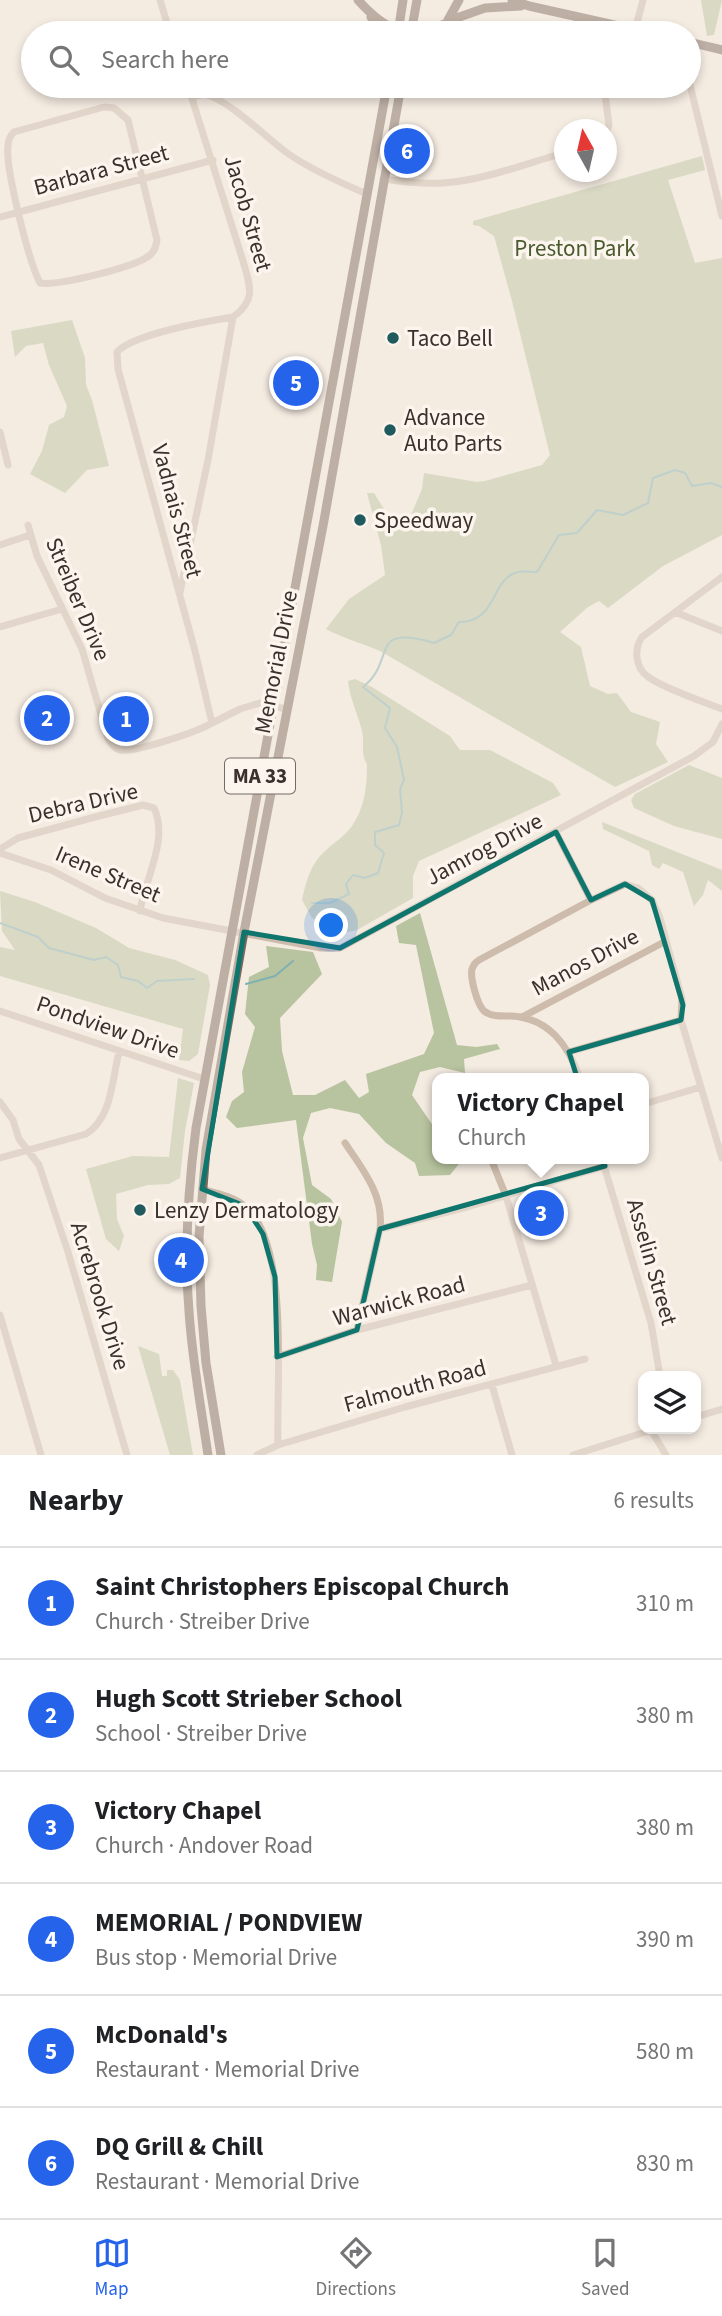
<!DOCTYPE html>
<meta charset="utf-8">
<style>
body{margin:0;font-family:"Source Sans 3",sans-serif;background:#f6f6f6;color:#202124}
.controls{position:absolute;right:21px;bottom:21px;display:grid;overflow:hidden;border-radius:14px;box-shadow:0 4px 10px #0003}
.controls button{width:63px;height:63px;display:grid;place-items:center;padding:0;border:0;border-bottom:2px solid #e0e0e0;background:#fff;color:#202124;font:35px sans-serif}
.compass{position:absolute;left:554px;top:119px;width:63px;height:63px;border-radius:50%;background:#fff;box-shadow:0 4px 10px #0003;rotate:352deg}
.you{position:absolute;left:332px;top:926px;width:24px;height:24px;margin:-18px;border:5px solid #fff;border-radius:50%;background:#1a73e8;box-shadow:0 0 0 10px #1a73e833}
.badge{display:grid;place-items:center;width:46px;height:46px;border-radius:50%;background:#2563eb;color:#fff;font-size:23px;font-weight:700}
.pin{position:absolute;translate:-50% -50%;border:4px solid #fff;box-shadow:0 2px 7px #0006}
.popup{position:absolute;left:432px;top:1073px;width:217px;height:91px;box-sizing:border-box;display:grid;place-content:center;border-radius:14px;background:#fff;filter:drop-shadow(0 2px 5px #0005);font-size:23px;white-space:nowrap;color:#757577}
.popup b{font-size:26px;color:#202124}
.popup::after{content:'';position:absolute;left:50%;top:100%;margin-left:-14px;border:14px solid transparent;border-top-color:#fff}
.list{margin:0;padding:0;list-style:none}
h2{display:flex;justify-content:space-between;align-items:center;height:91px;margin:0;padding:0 28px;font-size:30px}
h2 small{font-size:23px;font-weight:400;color:#757577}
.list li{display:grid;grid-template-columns:46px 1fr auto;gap:21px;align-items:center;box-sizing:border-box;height:112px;padding:0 28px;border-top:2px solid #e0e0e0}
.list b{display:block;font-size:26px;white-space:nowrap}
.list p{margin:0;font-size:23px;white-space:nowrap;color:#757577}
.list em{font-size:23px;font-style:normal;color:#757577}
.icon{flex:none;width:38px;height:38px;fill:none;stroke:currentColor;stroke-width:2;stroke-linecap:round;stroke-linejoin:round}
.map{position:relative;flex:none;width:722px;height:1455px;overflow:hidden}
.search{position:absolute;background:#fff;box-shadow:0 4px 10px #0003;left:21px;right:21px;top:21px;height:77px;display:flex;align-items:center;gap:18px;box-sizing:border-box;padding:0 24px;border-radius:38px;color:#757577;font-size:26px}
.sheet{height:763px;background:#fff}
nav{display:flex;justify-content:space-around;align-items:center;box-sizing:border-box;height:98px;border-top:2px solid #e0e0e0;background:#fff;font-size:19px;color:#757577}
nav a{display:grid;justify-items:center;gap:4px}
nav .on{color:#2563eb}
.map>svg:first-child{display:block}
.green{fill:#b8c4a0}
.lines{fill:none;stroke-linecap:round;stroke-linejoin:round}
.stream{stroke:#7fb0b2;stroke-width:2}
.minor{stroke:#cdbbac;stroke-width:7}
.major{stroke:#7d675c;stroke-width:9}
.marked{fill:none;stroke:#0f766e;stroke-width:5;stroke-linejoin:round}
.poi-dot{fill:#1f5a5e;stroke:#fbf5ee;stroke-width:2.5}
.labels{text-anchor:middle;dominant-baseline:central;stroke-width:7;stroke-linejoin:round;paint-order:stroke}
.shield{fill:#fbf5ee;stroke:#756b66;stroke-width:2}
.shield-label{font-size:21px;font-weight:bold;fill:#3b302b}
.street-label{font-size:23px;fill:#3b302b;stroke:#fbf5ee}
.park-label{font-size:23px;fill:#4a5a2e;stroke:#fbf5ee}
.poi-label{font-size:23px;fill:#3b302b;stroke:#fbf5ee;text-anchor:start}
</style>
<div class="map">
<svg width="722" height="1455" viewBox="0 0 722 1455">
<rect width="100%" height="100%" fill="#f4ebe1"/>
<path class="green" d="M701,0H722L714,35L707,36Z
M702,156L705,170L668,180L695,263L722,258V535L663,566L608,608L599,601L588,607L560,632L581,647L590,686L608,694L617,693L631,712L660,722L656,744L668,762L615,787L380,651C362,643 342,638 326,629L349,599L385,575L381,545L367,493H374L397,530L405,529L422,489L424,473L477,482L485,481L542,465L550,455L512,301L494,236L479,226L473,225V221Z
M72,320L85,358L86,385L92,400L109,466L87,470L65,493L30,474L42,451L49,425L64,417L67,406L49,365L43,343L26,346L15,357L11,331Z
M355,679L372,687L450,736L460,750H490L553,783L561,795L419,861L413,876V898L357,930L330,936L331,927L312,918L302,900C306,882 310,865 324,852C333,843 345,836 352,826C365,807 367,786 367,764C360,754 365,742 362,731C358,714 350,699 348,681Z
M689,765L722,778V839L674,826L634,808L631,800L635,794Z
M602,822L722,870V891L708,880L703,895L694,906L683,872L663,863L659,869L652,865L649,851L603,829Z
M0,891L35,902L96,928L129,948L175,960L208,975L210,985L198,1054L189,1061L179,1060L183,1029L0,976V947L15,950L2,931Z
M420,913L457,1045L476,1047L497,1044L500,1049L464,1059L465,1073L440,1067L420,1072L412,1095L438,1133V1159L462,1160L450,1175L419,1176L415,1163L386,1143L359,1114L330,1108L311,1113L303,1138L312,1185L331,1199L342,1222L332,1282L316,1280L317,1265L312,1244L296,1120L237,1128L226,1117L232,1101L244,1092L242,1072L255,1027L245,1014L249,977L269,967L266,946L313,952L322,974L280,1018L282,1051L293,1095H315L345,1080L359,1098L369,1092L366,1074L424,1054L434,1033L416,945L399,943L396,926Z
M178,1078L194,1083L185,1131L180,1178L169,1184L148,1185L116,1194L117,1219L124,1236L119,1251L106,1239L86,1169L133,1156L169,1157Z
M138,1346L159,1354L162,1376H167V1370H173L180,1380L193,1455H170Z"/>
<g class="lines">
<path class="stream" d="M312,903H330L349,894L346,884L353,875L365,878L378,873L384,853L375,845V832L399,825L402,813L400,789L404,780L397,747L385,728L390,708L363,687C397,661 367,623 434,643L451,635L459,622C497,622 491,581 515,573C521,570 530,572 537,572L559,535L577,533L597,510L623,515L648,503L653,478L675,470L685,473L692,486L711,483L722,487
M0,923L38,937L49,948L94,960L106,957L118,965L121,977L138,981L147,988L157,981L194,979
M246,984L275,976L293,961"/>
<path class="minor" d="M160,0L170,33
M635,30L643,0
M689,81L722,216
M604,86L609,125L606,133
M192,97C197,96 202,93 207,95C232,102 267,139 290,155C314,171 341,183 367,194
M104,107L114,108L128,120L157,240C156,246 155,251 150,255C136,267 58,286 40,283C29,262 5,168 8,146C8,140 10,136 14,132Z
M383,179C403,182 423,184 443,183C485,180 524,164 564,153
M0,217L213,160
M233,317C208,321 133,334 117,352L118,369L195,651L212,723L240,709L260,703L286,709
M0,432L8,465
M28,525L37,556L82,649L108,739C111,743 114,749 120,750C135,753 199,731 212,723
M0,545L30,535
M722,577L642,637C634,648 635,667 647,676C660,687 704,702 722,709
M180,592L208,460L233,317C257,300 250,286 243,261L188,86
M675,612L722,631
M0,627L62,609
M556,832L591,900L479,960C475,963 474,964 472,969C470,978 477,1004 484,1011C491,1017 502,1016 511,1016C549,1018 568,1045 580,1078
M0,849L18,838L95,817L143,805L154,808C169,839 145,879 140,911
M0,853L51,870L105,898L163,918L321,948H340L694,756L713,742L722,724
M591,900L625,884L638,888L652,900L660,918L682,999L681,1020L722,1158
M0,1011L204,1079
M522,1017L666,941
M569,1052L681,1020
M0,1102L13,1120L19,1139L39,1165L68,1252L127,1455
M644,1104L701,1087
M345,1143C363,1170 384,1195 380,1229L357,1330
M0,1158L86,1134C112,1118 112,1080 119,1052
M491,1159L506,1196L556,1365
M602,1159L651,1323L660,1376
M202,1189C217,1193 235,1197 247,1208C290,1248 276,1387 278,1445
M380,1229L467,1207L605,1166
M0,1315L41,1455
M277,1357L357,1330L532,1285
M492,1385L512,1455
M696,1417L722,1409
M651,1430L666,1455
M257,1455L278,1445L405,1407L585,1359
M573,1455L655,1429"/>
<path class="major" d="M358,0C383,28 406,42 444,24
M512,0L529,6L650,33
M371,17L379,33
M448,20L459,0
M448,21L485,8L521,6
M398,33L403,0
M411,33L417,0
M689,42L722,50
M208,1455C201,1407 192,1359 189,1311C184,1250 188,1189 196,1128L387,86
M221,1455L206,1363L201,1306L199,1237L206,1150L244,932L323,526L401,86"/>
</g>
<path d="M0 0H722V1455H0ZM556,832L591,900L625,884L652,900L683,1005L681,1020L569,1052L605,1166L380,1229L357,1330L277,1357L275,1277L263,1234L245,1206L202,1189L244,932L340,948Z" fill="#f4ebe1" fill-opacity=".55" fill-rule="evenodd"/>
<path class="marked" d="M556,832L591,900L625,884L652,900L683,1005L681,1020L569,1052L605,1166L380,1229L357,1330L277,1357L275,1277L263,1234L245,1206L202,1189L244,932L340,948Z"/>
<g class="poi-dot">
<circle cx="393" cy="338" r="7"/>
<circle cx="390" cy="430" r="7"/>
<circle cx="360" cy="520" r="7"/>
<circle cx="140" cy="1210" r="7"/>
</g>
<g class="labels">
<rect class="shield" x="225" y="758.5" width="70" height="35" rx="5"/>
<g class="shield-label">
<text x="260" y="776">MA 33</text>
</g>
<g class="street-label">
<text transform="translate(101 170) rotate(-15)">Barbara Street</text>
<text transform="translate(248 213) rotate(74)">Jacob Street</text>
<text transform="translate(177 511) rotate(75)">Vadnais Street</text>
<text transform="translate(78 599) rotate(67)">Streiber Drive</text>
<text transform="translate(276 662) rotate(-79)">Memorial Drive</text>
<text transform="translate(83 803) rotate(-13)">Debra Drive</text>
<text transform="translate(484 849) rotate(-28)">Jamrog Drive</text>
<text transform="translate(108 874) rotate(23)">Irene Street</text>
<text transform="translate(585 962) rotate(-28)">Manos Drive</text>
<text transform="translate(108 1027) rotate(19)">Pondview Drive</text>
<text transform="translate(652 1262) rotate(74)">Asselin Street</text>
<text transform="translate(100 1296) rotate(73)">Acrebrook Drive</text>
<text transform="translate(399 1301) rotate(-15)">Warwick Road</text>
<text transform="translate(415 1386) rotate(-15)">Falmouth Road</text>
</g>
<g class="park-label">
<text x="575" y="248">Preston Park</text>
</g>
<g class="poi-label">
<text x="407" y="338">Taco Bell</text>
<text x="404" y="417">Advance<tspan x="404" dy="26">Auto Parts</tspan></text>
<text x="374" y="520">Speedway</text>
<text x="154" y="1210">Lenzy Dermatology</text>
</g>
</g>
</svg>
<div class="controls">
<button><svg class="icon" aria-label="layers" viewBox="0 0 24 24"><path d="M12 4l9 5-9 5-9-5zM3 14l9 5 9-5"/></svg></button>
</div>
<svg class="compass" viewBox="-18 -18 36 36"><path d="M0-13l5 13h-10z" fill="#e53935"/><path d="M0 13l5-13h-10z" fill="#757577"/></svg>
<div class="you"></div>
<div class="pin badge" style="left:126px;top:719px">1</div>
<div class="pin badge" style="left:47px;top:718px">2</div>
<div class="pin badge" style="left:541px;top:1213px">3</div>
<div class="popup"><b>Victory Chapel</b>Church</div>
<div class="pin badge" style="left:181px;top:1260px">4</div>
<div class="pin badge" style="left:296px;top:383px">5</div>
<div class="pin badge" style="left:407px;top:151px">6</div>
<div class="search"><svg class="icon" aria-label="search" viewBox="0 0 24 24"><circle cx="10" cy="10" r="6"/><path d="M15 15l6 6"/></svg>Search here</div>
</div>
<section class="sheet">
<h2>Nearby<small>6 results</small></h2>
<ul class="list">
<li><span class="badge">1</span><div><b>Saint Christophers Episcopal Church</b><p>Church · Streiber Drive</p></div><em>310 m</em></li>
<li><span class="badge">2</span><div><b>Hugh Scott Strieber School</b><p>School · Streiber Drive</p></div><em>380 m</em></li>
<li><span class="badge">3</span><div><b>Victory Chapel</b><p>Church · Andover Road</p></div><em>380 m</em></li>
<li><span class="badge">4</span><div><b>MEMORIAL / PONDVIEW</b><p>Bus stop · Memorial Drive</p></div><em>390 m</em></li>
<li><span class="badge">5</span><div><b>McDonald's</b><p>Restaurant · Memorial Drive</p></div><em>580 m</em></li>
<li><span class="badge">6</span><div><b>DQ Grill &amp; Chill</b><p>Restaurant · Memorial Drive</p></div><em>830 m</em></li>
</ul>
</section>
<nav>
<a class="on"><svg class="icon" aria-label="map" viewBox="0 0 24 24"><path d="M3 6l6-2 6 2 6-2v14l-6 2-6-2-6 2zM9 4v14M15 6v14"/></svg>Map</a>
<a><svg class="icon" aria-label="directions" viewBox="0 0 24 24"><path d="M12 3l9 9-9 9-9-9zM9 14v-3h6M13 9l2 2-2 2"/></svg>Directions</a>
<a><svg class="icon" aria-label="saved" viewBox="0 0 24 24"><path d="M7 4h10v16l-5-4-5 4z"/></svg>Saved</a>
</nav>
